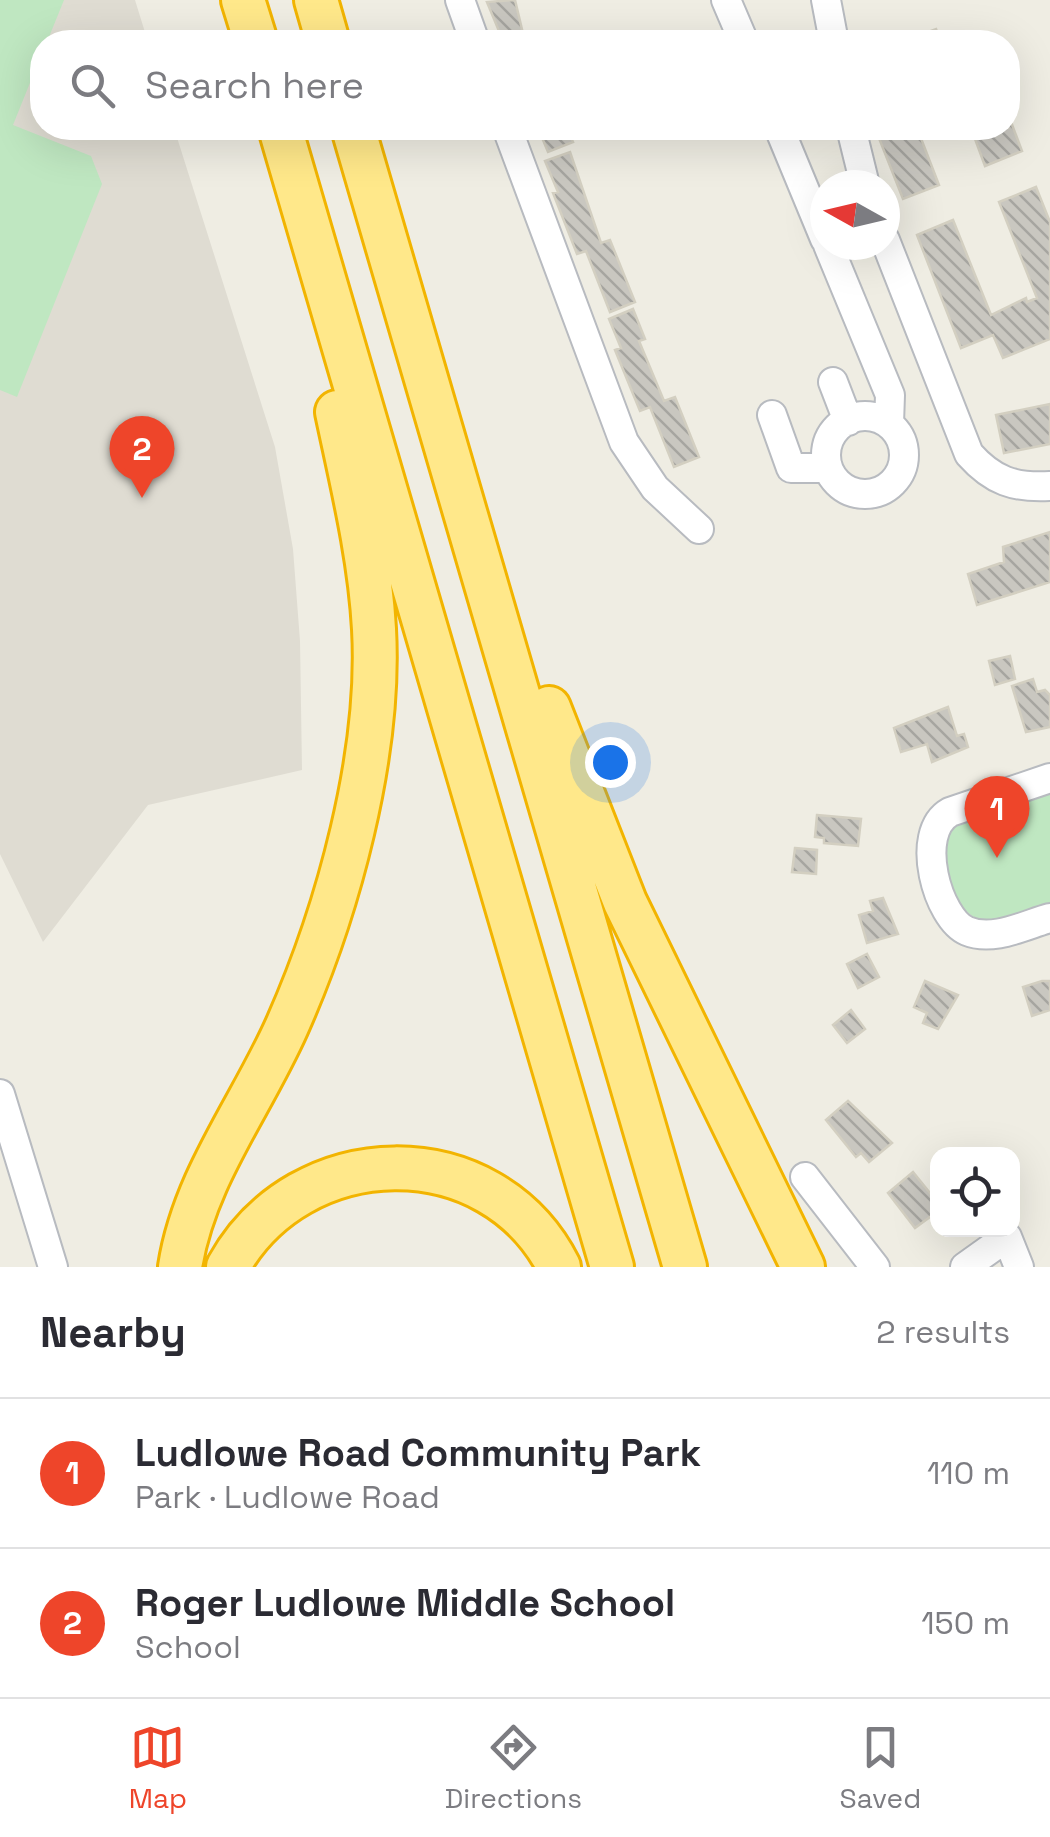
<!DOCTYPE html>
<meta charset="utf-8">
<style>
body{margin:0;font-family:"Space Grotesk",sans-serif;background:#f2f2f3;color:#2b2b33}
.controls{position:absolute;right:30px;bottom:30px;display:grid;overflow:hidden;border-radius:20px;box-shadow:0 10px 40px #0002}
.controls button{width:90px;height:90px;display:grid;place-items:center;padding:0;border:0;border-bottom:2px solid #e1e1e2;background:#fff;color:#2b2b33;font:50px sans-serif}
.compass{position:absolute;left:810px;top:170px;width:90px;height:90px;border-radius:50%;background:#fff;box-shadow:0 10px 40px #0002;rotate:278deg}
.you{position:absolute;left:610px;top:762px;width:35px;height:35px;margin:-25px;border:8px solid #fff;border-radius:50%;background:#1a73e8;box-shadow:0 0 0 15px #1a73e833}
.badge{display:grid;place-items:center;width:65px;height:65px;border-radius:50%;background:#ee452a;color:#fff;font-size:32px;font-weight:700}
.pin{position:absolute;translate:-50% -82px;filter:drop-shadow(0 2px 5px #0008)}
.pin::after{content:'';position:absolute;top:52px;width:35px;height:30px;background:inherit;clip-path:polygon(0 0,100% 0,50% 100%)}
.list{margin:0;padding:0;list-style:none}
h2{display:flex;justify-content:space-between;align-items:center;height:130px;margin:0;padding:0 40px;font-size:42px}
h2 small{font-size:32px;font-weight:400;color:#7c7c81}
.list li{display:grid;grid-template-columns:65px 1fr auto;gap:30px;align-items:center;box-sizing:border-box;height:150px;padding:0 40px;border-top:2px solid #e1e1e2}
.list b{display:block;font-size:38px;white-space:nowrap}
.list p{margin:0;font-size:32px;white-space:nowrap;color:#7c7c81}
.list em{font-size:32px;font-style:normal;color:#7c7c81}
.icon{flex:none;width:55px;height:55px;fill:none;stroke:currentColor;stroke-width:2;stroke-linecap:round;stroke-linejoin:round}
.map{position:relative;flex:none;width:1050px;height:1267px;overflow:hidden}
.search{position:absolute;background:#fff;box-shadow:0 10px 40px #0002;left:30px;right:30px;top:30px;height:110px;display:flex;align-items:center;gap:25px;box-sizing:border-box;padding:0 35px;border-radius:40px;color:#7c7c81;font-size:38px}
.sheet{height:430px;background:#fff}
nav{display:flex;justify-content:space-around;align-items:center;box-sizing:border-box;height:140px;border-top:2px solid #e1e1e2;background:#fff;font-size:28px;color:#7c7c81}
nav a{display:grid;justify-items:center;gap:5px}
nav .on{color:#ee452a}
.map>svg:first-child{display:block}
.education{fill:#dfdcd2}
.green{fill:#bfe7c1}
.building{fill:url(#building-back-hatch);stroke:#d3cfc1;stroke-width:2.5}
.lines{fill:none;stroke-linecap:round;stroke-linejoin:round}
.minor-casing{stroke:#b8bbc0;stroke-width:32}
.highway-casing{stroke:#f2b400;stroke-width:48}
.minor{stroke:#fff;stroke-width:28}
.highway{stroke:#ffe88a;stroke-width:42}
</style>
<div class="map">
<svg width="1050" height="1267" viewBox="0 0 1050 1267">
<defs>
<pattern id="building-back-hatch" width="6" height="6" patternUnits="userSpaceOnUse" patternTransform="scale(2.5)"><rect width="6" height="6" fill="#c9c7c0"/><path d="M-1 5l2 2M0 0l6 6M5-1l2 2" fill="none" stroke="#a6a5a0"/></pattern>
</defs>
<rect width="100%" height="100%" fill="#efede3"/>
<path class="education" d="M0,0H135L148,42H42V128H174L275,447L293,549L300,641L302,770L148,805L43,942L0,854Z"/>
<path class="green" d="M0,0H64L47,42H42V53L13,125L91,156L102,184L17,397L0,390Z
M1050,794V904C1029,911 1004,925 982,920C946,911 932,845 958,822Z"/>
<path class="building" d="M515,0L525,42H498L494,33L499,31L487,2Z
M936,29L941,42H901Z
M1008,114L1022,151L985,166L971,128H1008Z
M538,128H567L573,142L548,152Z
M875,128H917L939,185L903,199Z
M570,152L601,243L610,240L635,302L610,312L586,251L577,254L553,193L558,192L545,161Z
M1036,187L1050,222V339L1003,358L993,335L961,348L917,235L953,220L991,315L1026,298L1027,302L1037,298L999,202Z
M633,309L645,339L639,341L664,401L675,397L699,457L674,467L650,407L640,411L615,350L621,348L609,319Z
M1050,404V444L1004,453L996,415Z
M1050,532V582L977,605L968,574L1004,562L1003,547Z
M1010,656L1015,679L995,685L989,661Z
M1033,679L1037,692L1045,690L1050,695V727L1026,732L1012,686Z
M948,707L957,736L964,734L968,747L932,762L927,744L901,752L894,728Z
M817,815L861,819L858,846L824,843V838L815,837Z
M795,848L817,850L816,874L792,872Z
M883,898L898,934L867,943L859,915L873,911L870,901Z
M867,954L879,977L858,988L847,964Z
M925,981L958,995L938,1029L923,1023L927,1013L914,1007Z
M1042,981H1050V1010L1032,1016L1023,987Z
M851,1010L865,1029L847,1043L833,1025Z
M848,1101L892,1143L869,1162L861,1153L856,1157L826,1120Z
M913,1172L938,1203V1211L915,1228L888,1193Z"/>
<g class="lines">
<defs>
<path id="minor" d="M460,0L475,42
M726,0L744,42
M826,0L834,42
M507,128L624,442L655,488L699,529
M779,128L825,239
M851,128L865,185
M885,240L969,454C993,481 1014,488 1050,486
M828,245L890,395L889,424
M833,382L848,421
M772,415L791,468H828
M826 455a39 39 0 1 1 78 0a39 39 0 1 1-78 0Z
M1050,778L950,812C913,833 938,919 967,931C993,942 1025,925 1050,918
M0,1094L53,1267
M805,1177L875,1267
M965,1267L1007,1237L1019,1267"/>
<path id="highway" d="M243,0L256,42
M316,0L328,42
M280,128L612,1267
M353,128L685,1267
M549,708L625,902L803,1267
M180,1267C194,1178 251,1107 287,1026C338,911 381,755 374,629C370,556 352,483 337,412
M228,1267C299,1138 491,1133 559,1267"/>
</defs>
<use href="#minor" class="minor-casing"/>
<use href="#highway" class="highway-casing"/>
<use href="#minor" class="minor"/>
<use href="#highway" class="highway"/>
</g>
</svg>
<div class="controls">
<button><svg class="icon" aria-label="locate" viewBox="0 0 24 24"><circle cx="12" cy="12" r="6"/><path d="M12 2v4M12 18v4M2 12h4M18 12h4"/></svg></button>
</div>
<svg class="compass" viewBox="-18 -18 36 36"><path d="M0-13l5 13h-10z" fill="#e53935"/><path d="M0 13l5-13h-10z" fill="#7c7c81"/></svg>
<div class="you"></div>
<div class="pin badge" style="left:997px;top:858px">1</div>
<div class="pin badge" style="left:142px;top:498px">2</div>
<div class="search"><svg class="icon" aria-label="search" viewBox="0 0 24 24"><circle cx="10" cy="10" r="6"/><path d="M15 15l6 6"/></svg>Search here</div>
</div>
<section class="sheet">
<h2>Nearby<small>2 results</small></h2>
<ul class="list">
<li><span class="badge">1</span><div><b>Ludlowe Road Community Park</b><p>Park · Ludlowe Road</p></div><em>110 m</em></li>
<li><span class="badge">2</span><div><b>Roger Ludlowe Middle School</b><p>School</p></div><em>150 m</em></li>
</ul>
</section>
<nav>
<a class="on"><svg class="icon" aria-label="map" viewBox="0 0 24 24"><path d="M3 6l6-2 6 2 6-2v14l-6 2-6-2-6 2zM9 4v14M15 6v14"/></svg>Map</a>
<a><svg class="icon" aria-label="directions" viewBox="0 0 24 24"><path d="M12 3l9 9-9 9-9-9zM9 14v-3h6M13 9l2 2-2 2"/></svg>Directions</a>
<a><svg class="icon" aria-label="saved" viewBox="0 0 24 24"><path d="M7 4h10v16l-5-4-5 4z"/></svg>Saved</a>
</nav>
